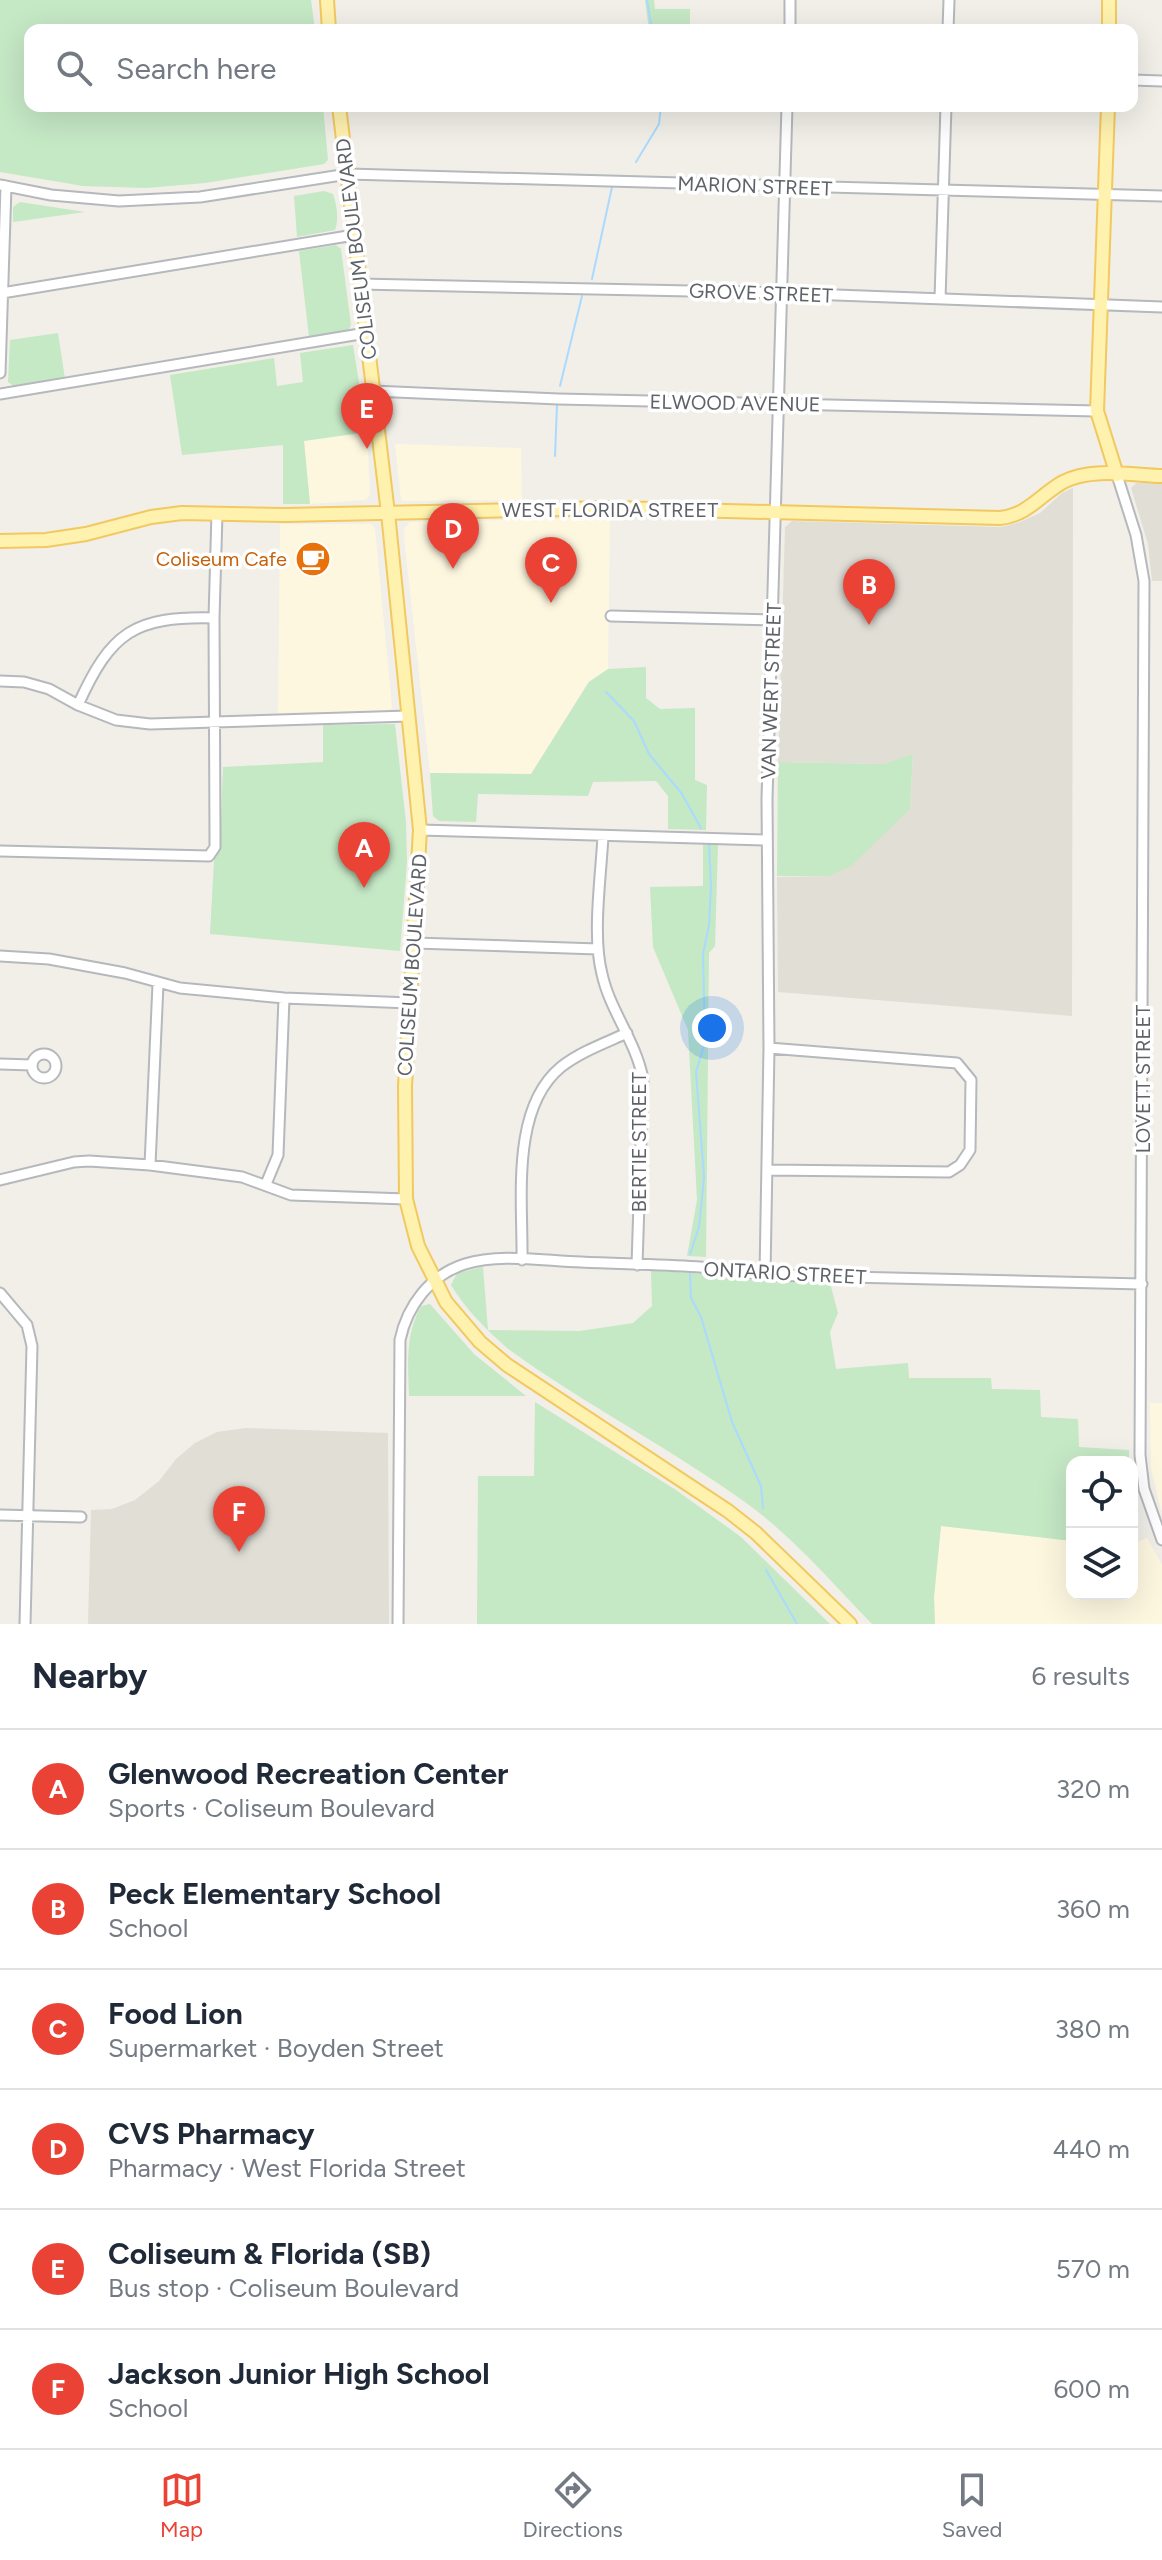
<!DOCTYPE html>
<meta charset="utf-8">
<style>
body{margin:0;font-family:Figtree,sans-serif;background:#f2f2f3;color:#1f2937}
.controls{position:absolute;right:24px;bottom:24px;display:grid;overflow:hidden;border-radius:16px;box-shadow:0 8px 32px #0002}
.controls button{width:72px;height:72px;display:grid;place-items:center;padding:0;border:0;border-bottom:2px solid #e0e1e3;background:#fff;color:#1f2937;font:40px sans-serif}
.you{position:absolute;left:712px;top:1028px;width:28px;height:28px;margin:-20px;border:6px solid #fff;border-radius:50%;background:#1a73e8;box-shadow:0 0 0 12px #1a73e833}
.badge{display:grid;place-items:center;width:52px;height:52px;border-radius:50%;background:#ea4335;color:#fff;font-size:26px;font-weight:700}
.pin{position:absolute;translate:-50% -66px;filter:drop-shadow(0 2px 4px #0008)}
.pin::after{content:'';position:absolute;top:42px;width:28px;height:24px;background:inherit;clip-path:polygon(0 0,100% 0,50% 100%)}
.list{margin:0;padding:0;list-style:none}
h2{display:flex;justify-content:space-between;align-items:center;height:104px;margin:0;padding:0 32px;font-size:34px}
h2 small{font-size:26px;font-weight:400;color:#747a83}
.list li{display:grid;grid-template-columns:52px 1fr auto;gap:24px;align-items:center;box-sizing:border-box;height:120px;padding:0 32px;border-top:2px solid #e0e1e3}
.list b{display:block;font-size:30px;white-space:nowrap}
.list p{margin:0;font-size:26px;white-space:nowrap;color:#747a83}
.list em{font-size:26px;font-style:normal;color:#747a83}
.icon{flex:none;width:44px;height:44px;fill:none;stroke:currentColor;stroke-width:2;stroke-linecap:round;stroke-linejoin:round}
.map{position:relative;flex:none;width:1162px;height:1624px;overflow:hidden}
.search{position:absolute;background:#fff;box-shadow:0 8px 32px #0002;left:24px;right:24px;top:24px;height:88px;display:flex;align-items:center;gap:20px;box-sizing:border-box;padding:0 28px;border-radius:16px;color:#747a83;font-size:30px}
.sheet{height:824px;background:#fff}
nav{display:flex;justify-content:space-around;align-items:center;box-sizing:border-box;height:112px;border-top:2px solid #e0e1e3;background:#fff;font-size:22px;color:#747a83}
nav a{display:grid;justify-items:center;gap:4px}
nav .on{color:#ea4335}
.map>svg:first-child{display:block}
.commercial{fill:#fef7e0}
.education{fill:#e1ded6}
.green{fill:#c5e8c5}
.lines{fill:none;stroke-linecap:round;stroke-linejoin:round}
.stream{stroke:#aadaff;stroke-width:2}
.minor-casing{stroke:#b5b8bc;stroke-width:13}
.major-casing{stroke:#f2c960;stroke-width:16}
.minor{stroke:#fff;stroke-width:9}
.major{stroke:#fff2af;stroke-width:12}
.labels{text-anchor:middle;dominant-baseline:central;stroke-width:7;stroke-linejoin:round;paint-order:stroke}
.street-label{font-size:20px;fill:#5f6368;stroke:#fff}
.food-label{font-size:20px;fill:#c56008;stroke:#fff;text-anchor:end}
</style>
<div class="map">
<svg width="1162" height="1624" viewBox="0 0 1162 1624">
<rect width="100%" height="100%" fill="#f1efe8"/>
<path class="commercial" d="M367,432L370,495L365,500L310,504L304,441Z
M395,444L521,448L522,500L404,501L401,500Z
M610,518L608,669L588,682L531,774L430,773L404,537L405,527L410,522Z
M280,524H371L375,529L392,707L390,711L278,713Z
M1150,1403H1162V1514L1151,1468Z
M941,1526L1072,1541V1594H1132V1544L1147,1538L1162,1565V1624H935L934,1597Z"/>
<path class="education" d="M1162,482V581H1152L1148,544L1131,488L1136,483Z
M1073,488L1072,1016L778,992L777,877L828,876L910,809L913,755L883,764L778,762L785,527L792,521L1001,527L1020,522L1040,513L1062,493Z
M246,1428L388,1433L389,1624H88L91,1510L112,1509L135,1500L159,1481L176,1459L195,1443L217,1432Z"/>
<path class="green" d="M0,0H311L315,30H30V106H323L328,160L324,164L205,183L146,188L83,186L0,172Z
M645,0H654L655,9H690V30H649Z
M324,191L333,194C337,205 339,220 335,230L297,237L294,196Z
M20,202L85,212L13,222V207Z
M336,245L341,249L351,325L348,331L309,337L299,251Z
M58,333L65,379L15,387L8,382L10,340Z
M353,345L367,432L304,441L310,504H283V445L182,455L170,375L274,358L277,386L303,382L300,353Z
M646,667V698L660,709L695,708V780L707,785L706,830L668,829V796L656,781L593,782L588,796L478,794L476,822L439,821L433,816L430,773L531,774L589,682L608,669Z
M395,724L406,822L407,862L400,951L210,934L214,860L220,849L223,767L323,762V725Z
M913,754L910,809L850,867L828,876H777L778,762L883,764Z
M703,844H718L715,946L709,953L706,1257L687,1256L697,1200L688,1030L653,947L650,887L703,886Z
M483,1267L488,1330L580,1331L633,1323L652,1306L651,1271C711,1273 770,1280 830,1283L838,1313L830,1332L836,1369L908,1363L909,1378H991L992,1389L1040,1390L1041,1417L1078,1419L1079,1447L1129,1450V1462H1072V1541L941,1526L934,1597L935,1624H872C833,1584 794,1538 749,1505C671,1448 585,1405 507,1348C486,1329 466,1310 451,1285L457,1273Z
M430,1304L474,1354L526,1396H409C408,1364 405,1335 421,1306Z
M535,1402L676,1490L741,1537L830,1624H477L478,1476H534Z"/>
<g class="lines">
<path class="stream" d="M647,0L652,30
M636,162L659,124L661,106
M592,279L612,187
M560,386L582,296
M555,456L557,405
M606,692L634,721L649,754L682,794L701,828
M690,1254L699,1227L704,1177L696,1072L705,1042L703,954L709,925L711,886L709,844
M690,1274L691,1298L701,1317L732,1422L761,1486L763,1508
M766,1570L797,1624"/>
<defs>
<path id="minor" d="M790,30V0
M948,30L949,0
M1132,80L1162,81
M0,185L51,195L119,201L200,197L348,174L1162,196
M360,284L782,293L1162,307
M2,293L354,235
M940,299L946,106
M0,373L6,186
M373,391L558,399L1097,411
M0,394L366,333
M1117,475L1136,535L1144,581L1140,1455L1144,1489L1162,1540
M611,616L774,620
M0,681L24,682L49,689L78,705L116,720L150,724L409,716
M78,705C111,632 134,616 214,618
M420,830L766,840
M603,836C601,876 592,936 602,974C610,1011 636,1041 643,1079L637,1265
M0,851L209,856L215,847V835L214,618L217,513
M415,943L598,949
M0,956L49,959L125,973L180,988L284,998L410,1003
M32 1066a12 12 0 1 1 24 0a12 12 0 1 1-24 0Z
M0,1064L32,1065
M150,1165L158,984
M768,1170L949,1172L960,1165L970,1150L971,1080L957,1063L769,1048
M0,1180L74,1162L89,1161L150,1165L242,1177L291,1195L406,1199
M266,1184L278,1155L284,998
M522,1260C523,1201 510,1109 561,1067C580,1052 605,1043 627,1033
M765,1275L769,1048L767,799L787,106
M0,1293L27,1325L32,1346L25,1624
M0,1515L81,1517
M398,1624L400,1340C407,1306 430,1275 465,1264C500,1253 545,1261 581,1262C642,1265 705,1264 765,1275L1142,1284"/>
<path id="major" d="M327,0L329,30
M1109,30V0
M339,106L388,513L420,830L405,1086L406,1199L418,1246L446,1302L480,1342L507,1365L728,1511L756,1533L850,1624
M1108,106L1097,411L1117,475
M0,541L46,540L86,534L151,517L182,513L285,515L614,508L1000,518C1028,515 1040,495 1063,482C1091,467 1132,475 1162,476"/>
</defs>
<use href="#minor" class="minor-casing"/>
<use href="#major" class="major-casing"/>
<use href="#minor" class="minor"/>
<use href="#major" class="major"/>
</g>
<defs>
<symbol id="cafe-disc" viewBox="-11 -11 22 22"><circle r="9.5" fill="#e8710a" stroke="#fff"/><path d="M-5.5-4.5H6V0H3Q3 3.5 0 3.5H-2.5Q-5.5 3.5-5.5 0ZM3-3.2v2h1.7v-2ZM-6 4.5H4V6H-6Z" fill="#fff"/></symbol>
</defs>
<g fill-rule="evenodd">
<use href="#cafe-disc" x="293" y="539" width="40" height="40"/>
</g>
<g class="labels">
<g class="street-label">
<text transform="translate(755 186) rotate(2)">MARION STREET</text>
<text transform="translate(356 249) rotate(-97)">COLISEUM BOULEVARD</text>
<text transform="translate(761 293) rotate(2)">GROVE STREET</text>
<text transform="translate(735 403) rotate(1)">ELWOOD AVENUE</text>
<text x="610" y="510">WEST FLORIDA STREET</text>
<text transform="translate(771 691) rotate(-88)">VAN WERT STREET</text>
<text transform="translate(412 965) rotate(-86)">COLISEUM BOULEVARD</text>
<text transform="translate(1143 1079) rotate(-90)">LOVETT STREET</text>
<text transform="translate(639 1142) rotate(-90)">BERTIE STREET</text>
<text transform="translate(785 1273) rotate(3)">ONTARIO STREET</text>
</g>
<g class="food-label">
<text x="287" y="559">Coliseum Cafe</text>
</g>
</g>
</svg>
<div class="controls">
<button><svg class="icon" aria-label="locate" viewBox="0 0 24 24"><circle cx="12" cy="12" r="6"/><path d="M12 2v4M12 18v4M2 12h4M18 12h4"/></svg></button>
<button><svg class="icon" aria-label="layers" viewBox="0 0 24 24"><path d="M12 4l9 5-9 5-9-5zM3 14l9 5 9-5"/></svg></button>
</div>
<div class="you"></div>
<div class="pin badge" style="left:364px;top:888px">A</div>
<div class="pin badge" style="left:869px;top:625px">B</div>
<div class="pin badge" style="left:551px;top:603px">C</div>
<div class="pin badge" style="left:453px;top:569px">D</div>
<div class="pin badge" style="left:367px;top:449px">E</div>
<div class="pin badge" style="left:239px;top:1552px">F</div>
<div class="search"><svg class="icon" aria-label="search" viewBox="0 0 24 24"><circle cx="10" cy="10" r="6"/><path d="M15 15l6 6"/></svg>Search here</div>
</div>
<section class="sheet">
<h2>Nearby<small>6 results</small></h2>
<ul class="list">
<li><span class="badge">A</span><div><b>Glenwood Recreation Center</b><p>Sports · Coliseum Boulevard</p></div><em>320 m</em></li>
<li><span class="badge">B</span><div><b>Peck Elementary School</b><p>School</p></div><em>360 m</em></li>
<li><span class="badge">C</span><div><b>Food Lion</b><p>Supermarket · Boyden Street</p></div><em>380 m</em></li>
<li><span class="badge">D</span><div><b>CVS Pharmacy</b><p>Pharmacy · West Florida Street</p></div><em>440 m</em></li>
<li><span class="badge">E</span><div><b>Coliseum &amp; Florida (SB)</b><p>Bus stop · Coliseum Boulevard</p></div><em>570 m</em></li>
<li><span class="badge">F</span><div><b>Jackson Junior High School</b><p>School</p></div><em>600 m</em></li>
</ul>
</section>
<nav>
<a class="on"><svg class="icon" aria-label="map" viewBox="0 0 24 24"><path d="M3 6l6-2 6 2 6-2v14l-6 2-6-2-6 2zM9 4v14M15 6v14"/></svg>Map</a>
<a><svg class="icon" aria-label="directions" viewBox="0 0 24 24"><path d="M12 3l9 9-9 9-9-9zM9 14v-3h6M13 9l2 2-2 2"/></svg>Directions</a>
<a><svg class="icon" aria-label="saved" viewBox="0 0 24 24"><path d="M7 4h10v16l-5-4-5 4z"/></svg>Saved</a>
</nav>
